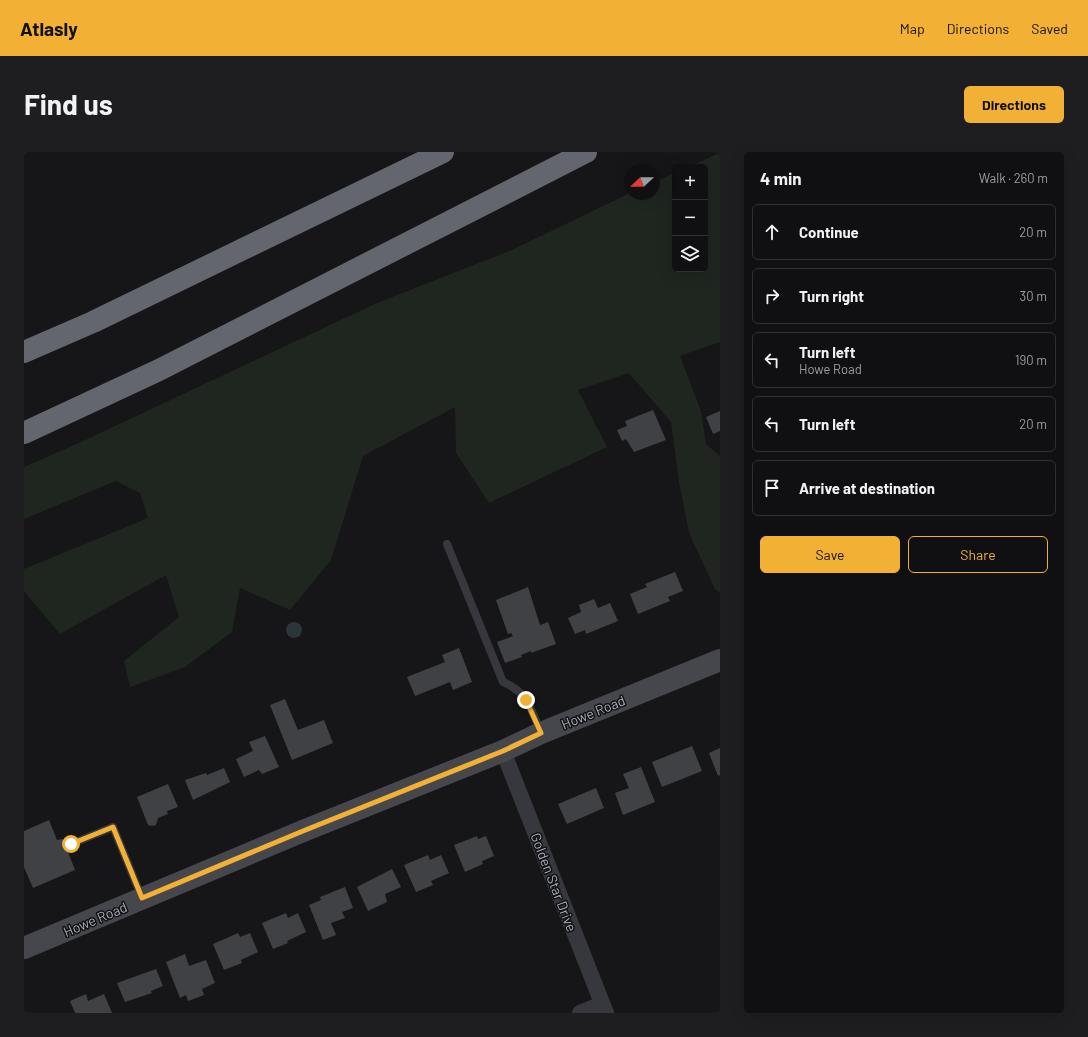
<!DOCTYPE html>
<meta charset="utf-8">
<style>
body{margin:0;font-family:Barlow,sans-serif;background:#1e1e20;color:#f1f3f6}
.controls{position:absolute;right:12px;top:12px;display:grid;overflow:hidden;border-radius:6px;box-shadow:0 4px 16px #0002}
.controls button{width:36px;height:36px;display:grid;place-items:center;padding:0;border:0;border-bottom:1px solid #303032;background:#101012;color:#f1f3f6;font:20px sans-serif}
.compass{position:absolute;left:600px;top:12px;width:36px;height:36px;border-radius:50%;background:#101012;box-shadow:0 4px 16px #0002;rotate:248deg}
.stop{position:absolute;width:12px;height:12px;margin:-9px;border:3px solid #f2b134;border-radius:50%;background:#fff}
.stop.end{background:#f2b134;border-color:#fff;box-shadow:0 1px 4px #0008}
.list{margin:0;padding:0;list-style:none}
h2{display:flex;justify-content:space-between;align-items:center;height:52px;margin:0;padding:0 16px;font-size:17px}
h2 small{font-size:13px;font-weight:400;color:#9c9d9f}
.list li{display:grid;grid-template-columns:26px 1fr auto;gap:12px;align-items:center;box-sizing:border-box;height:56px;margin:0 8px 8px;padding:0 8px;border:1px solid #303032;border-radius:6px}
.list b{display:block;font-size:15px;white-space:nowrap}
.list p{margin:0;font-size:13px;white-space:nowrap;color:#9c9d9f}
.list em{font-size:13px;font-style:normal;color:#9c9d9f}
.actions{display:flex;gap:8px;padding:12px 16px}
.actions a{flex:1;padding:9px 0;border:1px solid #f2b134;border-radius:6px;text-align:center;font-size:14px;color:#f2b134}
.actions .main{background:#f2b134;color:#111}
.icon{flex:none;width:22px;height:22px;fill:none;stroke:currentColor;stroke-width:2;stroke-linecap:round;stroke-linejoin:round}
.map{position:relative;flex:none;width:696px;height:861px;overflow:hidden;border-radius:6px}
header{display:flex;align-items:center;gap:24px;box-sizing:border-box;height:56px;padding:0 20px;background:#f2b134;color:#111}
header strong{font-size:19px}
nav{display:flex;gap:22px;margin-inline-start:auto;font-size:14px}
.intro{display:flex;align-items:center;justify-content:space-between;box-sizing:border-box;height:96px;padding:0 24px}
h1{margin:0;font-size:28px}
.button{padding:10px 18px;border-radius:6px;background:#f2b134;color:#111;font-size:14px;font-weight:700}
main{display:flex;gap:24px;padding:0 24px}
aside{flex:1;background:#101012;border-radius:6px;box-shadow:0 4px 16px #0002}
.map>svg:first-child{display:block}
.green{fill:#1e261f}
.water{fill:#2c353c}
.building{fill:#404145}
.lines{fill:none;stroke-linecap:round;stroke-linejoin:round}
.lane{stroke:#37383d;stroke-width:8}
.street{stroke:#37383d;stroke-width:16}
.secondary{stroke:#45474d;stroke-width:22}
.highway{stroke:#63666e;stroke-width:22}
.route{stroke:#f2b134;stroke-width:5}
.labels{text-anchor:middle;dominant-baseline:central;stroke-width:3;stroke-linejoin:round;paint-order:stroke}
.street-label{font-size:14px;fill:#a8adb8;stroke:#111113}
</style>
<header>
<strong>Atlasly</strong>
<nav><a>Map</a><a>Directions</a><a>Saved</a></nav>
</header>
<div class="intro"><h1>Find us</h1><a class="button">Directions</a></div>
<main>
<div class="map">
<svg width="696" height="861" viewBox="0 0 696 861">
<rect width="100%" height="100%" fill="#161618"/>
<path class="green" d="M696,1V190L656,204L677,259L682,292L696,304V441L691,437L665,381L655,330L647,270L605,221L554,238L583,295L465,351L432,301L431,255L339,304L307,408L266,458L216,436L208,480L161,515L106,535L100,509L155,465L142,423L36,482L0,439V417L124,366L116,341L92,329L0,367V315L57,290L353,151L488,98L606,41L630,42V30L651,21V117H681V15H664Z"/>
<path class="water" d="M262 478a8 8 0 1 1 16 0a8 8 0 1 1-16 0Z"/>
<path class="building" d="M629,258L642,288L610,300L602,287L598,289L593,278L603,274L601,269Z
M696,259V279L689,282L682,265Z
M651,420L659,439L644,445L646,449L614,462L606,442L623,435L621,432Z
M504,435L516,473L524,470L532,492L507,501V499L497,503L498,505L481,511L473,490L489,484L487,481L484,482L472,448Z
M570,447L574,456L586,451L594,469L562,482L561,478L551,482L544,466L557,460L555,453Z
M435,496L448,530L429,538L426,530L391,544L383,525L421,510L418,503Z
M261,547L274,578L300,568L309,591L268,608L246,553Z
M241,584L255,615L238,622L235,618L220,625L212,607L229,599L225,590Z
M668,594L678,619L638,635L628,610Z
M696,596V623L694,624L685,601Z
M617,615L631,650L599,663L591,641L605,636L599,622Z
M200,616L206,630L169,648L161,628L182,621L183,623Z
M144,632L154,655L143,659L144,662L134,666L132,673L128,674L124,673L113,645Z
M572,636L580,656L543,672L534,652Z
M25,668L33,688L39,687L51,718L9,736L0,715V679Z
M453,684L454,687L462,684L470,704L458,709L459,712L441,720L430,693Z
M404,703L406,708L417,703L425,721L407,729L409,733L392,740L380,713Z
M368,717L377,735L361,742L363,750L344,759L333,735Z
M321,735L329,756L318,760L321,766L307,771L312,783L299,788L285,753L297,748L296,745Z
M262,761L264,766L274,761L282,780L263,789L264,791L249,797L238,771Z
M214,781L216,785L226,781L234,800L217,808L218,811L200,818L189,792Z
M161,802L165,814L182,808L191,831L178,837L180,843L164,849L162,843L156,846L142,810Z
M132,817L139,834L127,839L128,841L101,850L93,831Z
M62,842L64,849L80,842L88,861H51L46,849Z"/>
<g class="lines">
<path class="lane" d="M423,392L479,530C505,541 506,557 517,580
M47,692L89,675L118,746"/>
<path class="street" d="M479,599L582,861
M556,861L578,852"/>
<path class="secondary" d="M0,796L279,679L479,599L517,581L696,508"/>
<path class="highway" d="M0,200L69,170L419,0
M0,281L135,218L562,0"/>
</g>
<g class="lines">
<path class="route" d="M47,692L89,675L118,746L279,679L479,599L517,581L502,548"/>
</g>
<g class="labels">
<g class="street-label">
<text transform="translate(569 560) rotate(-22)">Howe Road</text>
<text transform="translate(530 730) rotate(69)">Golden Star Drive</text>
<text transform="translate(71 767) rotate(-23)">Howe Road</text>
</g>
</g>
</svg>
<div class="controls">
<button>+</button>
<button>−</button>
<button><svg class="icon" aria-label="layers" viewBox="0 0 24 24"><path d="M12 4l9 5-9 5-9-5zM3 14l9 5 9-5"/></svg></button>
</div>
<svg class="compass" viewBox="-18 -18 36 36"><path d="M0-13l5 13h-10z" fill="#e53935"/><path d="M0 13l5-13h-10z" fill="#9c9d9f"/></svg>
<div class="stop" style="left:47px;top:692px"></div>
<div class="stop end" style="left:502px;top:548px"></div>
</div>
<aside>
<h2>4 min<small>Walk · 260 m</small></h2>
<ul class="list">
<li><svg class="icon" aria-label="ahead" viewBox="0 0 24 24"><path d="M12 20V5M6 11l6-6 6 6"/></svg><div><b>Continue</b></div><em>20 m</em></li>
<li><svg class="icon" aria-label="right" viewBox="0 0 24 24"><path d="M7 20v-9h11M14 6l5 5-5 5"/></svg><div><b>Turn right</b></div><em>30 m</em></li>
<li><svg class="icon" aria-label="left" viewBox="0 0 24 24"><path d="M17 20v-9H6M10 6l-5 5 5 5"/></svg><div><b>Turn left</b><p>Howe Road</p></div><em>190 m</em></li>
<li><svg class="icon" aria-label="left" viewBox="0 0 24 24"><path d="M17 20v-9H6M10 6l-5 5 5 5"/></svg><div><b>Turn left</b></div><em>20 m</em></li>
<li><svg class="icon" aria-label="arrive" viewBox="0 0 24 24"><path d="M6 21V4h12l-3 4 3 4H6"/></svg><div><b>Arrive at destination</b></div></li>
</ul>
<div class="actions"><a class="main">Save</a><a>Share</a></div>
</aside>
</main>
